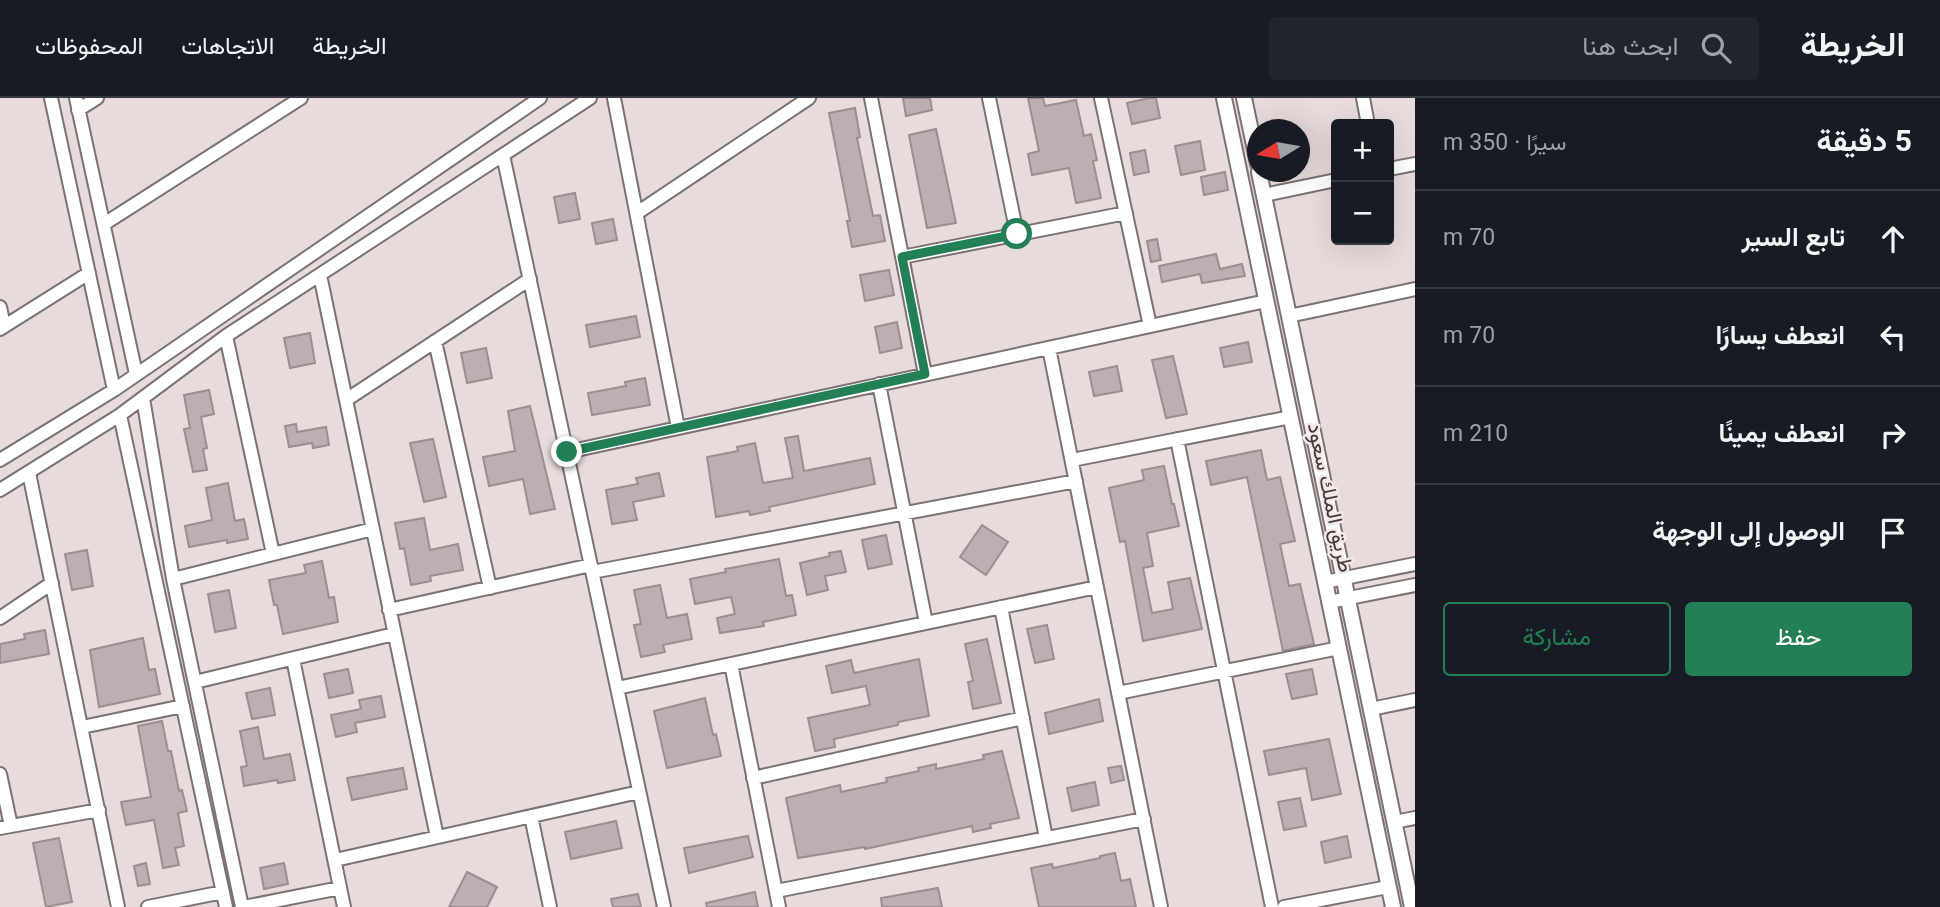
<!DOCTYPE html>
<html lang="ar">
<meta charset="utf-8">
<style>
body{margin:0;font-family:Georgia,Vazirmatn,serif;background:#20242c;color:#f1f3f6;direction:rtl}
.controls{position:absolute;right:21px;top:21px;display:grid;overflow:hidden;border-radius:7px;box-shadow:0 7px 28px #0002}
.controls button{width:63px;height:63px;display:grid;place-items:center;padding:0;border:0;border-bottom:2px solid #363941;background:#171b24;color:#f1f3f6;font:35px sans-serif}
.compass{position:absolute;left:1247px;top:21px;width:63px;height:63px;border-radius:50%;background:#171b24;box-shadow:0 7px 28px #0002;rotate:259deg}
.stop{position:absolute;width:21px;height:21px;margin:-16px;border:5px solid #237f55;border-radius:50%;background:#fff}
.stop.end{background:#237f55;border-color:#fff;box-shadow:0 2px 7px #0008}
.list{margin:0;padding:0;list-style:none}
h2{display:flex;justify-content:space-between;align-items:center;height:91px;margin:0;padding:0 28px;font-size:30px}
h2 small{font-size:23px;font-weight:400;color:#9ea1a6}
.list li{display:grid;grid-template-columns:46px 1fr auto;gap:21px;align-items:center;box-sizing:border-box;height:98px;padding:0 28px;border-top:2px solid #363941}
.list b{display:block;font-size:26px;white-space:nowrap}
.list em{font-size:23px;font-style:normal;color:#9ea1a6}
.actions{display:flex;gap:14px;padding:21px 28px}
.actions a{flex:1;padding:16px 0;border:2px solid #237f55;border-radius:7px;text-align:center;font-size:24px;color:#237f55}
.actions .main{background:#237f55;color:#fff}
.icon{flex:none;width:38px;height:38px;fill:none;stroke:currentColor;stroke-width:2;stroke-linecap:round;stroke-linejoin:round}
.map{position:relative;flex:none;width:1415px;height:809px;overflow:hidden;direction:ltr}
header{display:flex;align-items:center;gap:42px;box-sizing:border-box;height:98px;padding:0 35px;background:#171b24;border-bottom:2px solid #363941}
header strong{font-size:33px}
nav{display:flex;gap:38px;margin-inline-start:auto;font-size:24px}
.search{width:490px;height:63px;background:#20242c;display:flex;align-items:center;gap:18px;box-sizing:border-box;padding:0 24px;border-radius:7px;color:#9ea1a6;font-size:26px}
main{display:flex}
aside{flex:1;background:#171b24}
.map>svg:first-child{display:block}
.building{fill:#bcafb1;stroke:#9b8e90;stroke-width:2}
.lines{fill:none;stroke-linecap:round;stroke-linejoin:round}
.minor-casing{stroke:#7d7172;stroke-width:16}
.major-casing{stroke:#7d7172;stroke-width:18}
.minor{stroke:#fff;stroke-width:12}
.major{stroke:#fff;stroke-width:14}
.route{stroke:#237f55;stroke-width:9}
.labels{text-anchor:middle;dominant-baseline:central;stroke-width:5;stroke-linejoin:round;paint-order:stroke}
.street-label{font-size:21px;fill:#403b3b;stroke:#f6e8e9}
</style>
<header>
<strong>الخريطة</strong>
<div class="search"><svg class="icon" aria-label="search" viewBox="0 0 24 24"><circle cx="10" cy="10" r="6"/><path d="M15 15l6 6"/></svg>ابحث هنا</div>
<nav><a>الخريطة</a><a>الاتجاهات</a><a>المحفوظات</a></nav>
</header>
<main>
<aside>
<h2>5 دقيقة<small>سيرًا · 350 m</small></h2>
<ul class="list">
<li><svg class="icon" aria-label="ahead" viewBox="0 0 24 24"><path d="M12 20V5M6 11l6-6 6 6"/></svg><div><b>تابع السير</b></div><em>70 m</em></li>
<li><svg class="icon" aria-label="left" viewBox="0 0 24 24"><path d="M17 20v-9H6M10 6l-5 5 5 5"/></svg><div><b>انعطف يسارًا</b></div><em>70 m</em></li>
<li><svg class="icon" aria-label="right" viewBox="0 0 24 24"><path d="M7 20v-9h11M14 6l5 5-5 5"/></svg><div><b>انعطف يمينًا</b></div><em>210 m</em></li>
<li><svg class="icon" aria-label="arrive" viewBox="0 0 24 24"><path d="M6 21V4h12l-3 4 3 4H6"/></svg><div><b>الوصول إلى الوجهة</b></div></li>
</ul>
<div class="actions"><a class="main">حفظ</a><a>مشاركة</a></div>
</aside>
<div class="map">
<svg width="1415" height="809" viewBox="0 0 1415 809">
<rect width="100%" height="100%" fill="#e8dbdc"/>
<path class="building" d="M903,0H930L932,12L906,18Z
M1028,0H1043L1045,8L1076,2L1084,38L1091,36L1097,62L1093,63L1101,100L1076,105L1069,70L1032,77L1028,56L1039,53Z
M1149,0H1156L1160,20L1132,26L1127,5Z
M855,10L860,39L857,40L873,118L880,117L885,143L852,149L847,123H850L829,15Z
M936,31L956,125L927,130L909,37Z
M1200,43L1205,72L1181,77L1175,48Z
M1145,52L1149,74L1134,77L1130,55Z
M1225,74L1228,92L1204,97L1201,79Z
M575,95L580,121L559,125L554,99Z
M613,121L617,142L596,146L592,125Z
M1157,141L1161,162L1151,164L1147,143Z
M1216,156L1220,171L1242,166L1245,178L1202,185L1200,176L1162,184L1159,168Z
M889,172L894,197L865,203L860,177Z
M636,218L640,239L590,249L586,227Z
M897,224L902,250L880,255L875,229Z
M310,235L315,265L290,270L284,240Z
M1248,244L1252,264L1224,269L1220,250Z
M486,250L492,280L467,285L461,255Z
M1173,258L1187,316L1166,320L1152,262Z
M1117,268L1122,293L1094,298L1089,274Z
M645,280L650,307L592,317L588,295L626,288L625,284Z
M209,292L214,316L201,319L207,350L203,351L207,372L193,374L184,331L190,330L184,297Z
M530,308L555,411L530,416L523,381L489,388L483,359L515,353L508,313Z
M296,326L297,334L326,329L329,347L313,350L312,345L289,349L285,328Z
M798,338L804,373L870,360L875,386L769,409L770,413L750,417L749,413L716,419L707,359L738,353L737,349L755,345L763,385L793,380L785,340Z
M433,341L446,399L424,404L410,345Z
M1261,352L1267,382L1280,379L1295,443L1280,446L1289,488L1300,486L1314,546L1283,553L1247,379L1211,387L1206,363Z
M1164,368L1172,406H1174L1179,428L1147,435L1153,468L1143,470L1152,515L1173,511L1168,484L1190,480L1202,531L1143,543L1125,443L1120,444L1109,390L1144,382L1142,372Z
M659,375L664,398L633,404L637,422L612,426L606,392L638,386L636,380Z
M228,385L235,423L244,421L248,441L227,445V442L189,449L185,428L212,422L206,390Z
M424,420L430,452L458,446L463,472L430,478L431,483L411,487L404,450L400,451L395,425Z
M982,427L1008,444L986,477L960,459Z
M886,437L892,466L868,471L862,442Z
M87,452L93,488L72,492L65,456Z
M841,453L846,474L825,478L828,492L807,497L800,465L830,458L829,455Z
M779,461L786,498L792,497L796,517L763,524L764,528L720,535L717,520L735,516L731,499L695,506L690,481L726,474L725,471Z
M322,463L329,500L334,499L338,524L283,536L277,507H274L269,482L306,475L304,467Z
M660,487L667,520L687,516L692,541L663,547L665,554L641,559L634,527L641,526L634,492Z
M229,492L236,530L215,534L208,496Z
M1047,527L1054,561L1035,565L1027,531Z
M45,532L49,556L0,565V546L25,541L24,536Z
M143,540L149,572L155,571L160,596L99,609L90,552Z
M987,541L1001,605L973,611L968,584L973,583L965,546Z
M919,561L929,618L898,624V627L834,641L835,649L815,653L808,620L870,607L866,588L832,595L826,568L851,562L854,575Z
M348,571L353,595L329,600L324,576Z
M1312,571L1317,596L1292,601L1286,576Z
M270,590L275,617L252,621L246,595Z
M381,598L385,619L355,625L357,634L336,639L331,617L361,611L359,602Z
M705,600L713,637L716,636L721,658L667,670L654,613Z
M1099,601L1103,623L1049,636L1045,615Z
M162,623L168,653H171L179,693L182,692L187,713L178,715L184,748L175,750L179,767L163,770L154,722L126,727L121,704L151,699L138,628Z
M258,629L264,661L290,656L295,682L278,685L277,682L244,688L241,669L247,668L240,633Z
M1329,641L1341,696L1312,702L1306,670L1269,677L1264,653Z
M1002,653L1019,720L990,726L991,730L973,734L972,728L865,751V749L798,760L786,700L840,687L841,694L887,684L886,680L919,673L918,670L936,666V671L984,661L983,657Z
M1121,668L1124,682L1111,685L1108,670Z
M403,670L407,691L352,702L347,680Z
M1095,684L1099,707L1072,713L1067,690Z
M1300,700L1306,728L1284,732L1278,704Z
M616,723L622,750L571,761L565,734Z
M748,738L753,759L689,775L684,750Z
M1347,738L1351,759L1325,765L1321,744Z
M59,740L72,804L46,809L33,745Z
M1115,755L1121,783L1130,781L1136,809H1039L1031,770L1052,766L1053,770L1100,760V758Z
M146,765L150,786L138,788L134,768Z
M284,765L288,786L264,791L260,770Z
M467,774L497,789L487,809H449Z
M938,790L942,809H882L881,800Z
M755,794L758,809H707L706,805Z
M638,796L641,809H613L611,801Z"/>
<g class="lines">
<defs>
<path id="minor" d="M51,0L114,292
M76,0L136,276
M614,0L678,330
M871,0L925,276
M989,0L1017,136
M1101,0L1150,228
M1363,0L1368,26
M78,12L97,0
M503,57L664,809
M1389,71L1415,66
M1264,97L1336,82
M637,115L809,0
M104,126L301,0
M902,159L1126,115
M320,177L437,739
M0,209L4,228
M1289,218L1415,191
M0,231L89,175
M226,238L273,456
M435,243L490,490
M1049,250L1161,809
M879,286L926,525
M143,300L173,481L242,809
M346,302L530,181
M120,317L226,809
M1177,341L1272,809
M567,354L1266,203
M0,362L114,292L540,0
M1072,362L1291,319
M29,375L118,809
M0,392L120,317L226,238L590,0
M592,474L1076,383
M173,481L373,431
M1325,484L1415,466
M1329,504L1415,487
M1001,509L1046,740
M389,512L591,467
M0,520L52,485
M293,561L344,809
M731,566L779,809
M195,584L394,536
M617,590L1097,489
M1118,595L1339,550
M1371,611L1415,602
M82,629L183,608
M0,676L11,728
M753,680L1023,620
M531,718L550,809
M1394,724L1415,720
M0,730L99,712
M335,762L639,694
M776,793L1144,721
M148,809L223,794
M244,809L340,790
M1284,809L1388,789"/>
<path id="major" d="M1224,0L1393,809
M1244,0L1258,66
M1259,74L1412,809"/>
</defs>
<use href="#minor" class="minor-casing"/>
<use href="#major" class="major-casing"/>
<use href="#minor" class="minor"/>
<use href="#major" class="major"/>
</g>
<g class="lines">
<path class="route" d="M567,354L925,276L902,159L1017,136"/>
</g>
<g class="labels">
<g class="street-label">
<text transform="translate(1329 400) rotate(78)">طريق الملك سعود</text>
</g>
</g>
</svg>
<div class="controls">
<button>+</button>
<button>−</button>
</div>
<svg class="compass" viewBox="-18 -18 36 36"><path d="M0-13l5 13h-10z" fill="#e53935"/><path d="M0 13l5-13h-10z" fill="#9ea1a6"/></svg>
<div class="stop" style="left:1017px;top:136px"></div>
<div class="stop end" style="left:567px;top:354px"></div>
</div>
</main>
